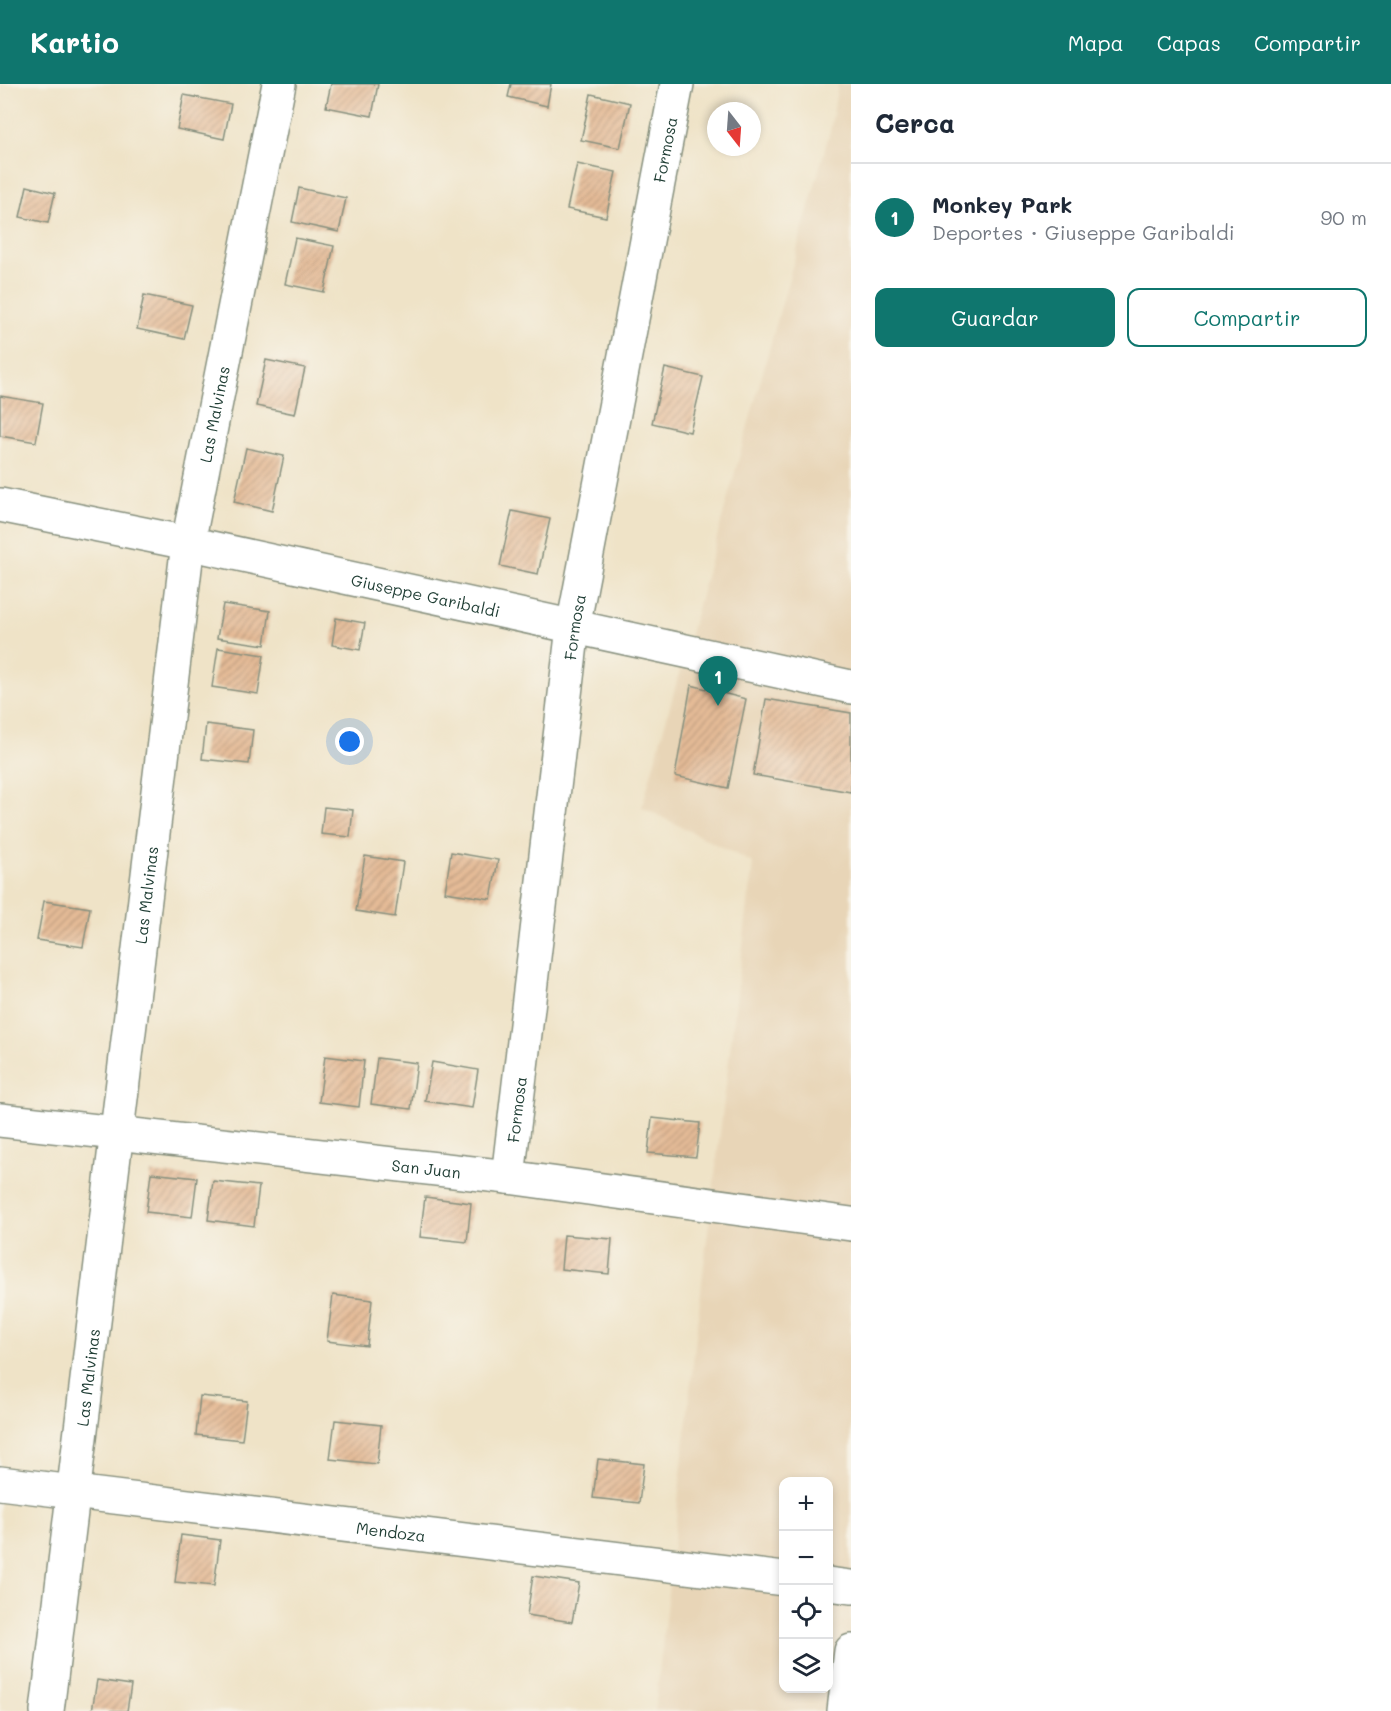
<!DOCTYPE html>
<html lang="es">
<meta charset="utf-8">
<style>
body{margin:0;font-family:Mali,sans-serif;background:#f2f2f3;color:#1f2937}
.controls{position:absolute;right:18px;bottom:18px;display:grid;overflow:hidden;border-radius:12px;box-shadow:0 3px 9px #0003}
.controls button{width:54px;height:54px;display:grid;place-items:center;padding:0;border:0;border-bottom:2px solid #e0e1e3;background:#fff;color:#1f2937;font:30px sans-serif}
.compass{position:absolute;left:707px;top:18px;width:54px;height:54px;border-radius:50%;background:#fff;box-shadow:0 3px 9px #0003;rotate:163deg}
.you{position:absolute;left:350px;top:658px;width:21px;height:21px;margin:-15px;border:4px solid #fff;border-radius:50%;background:#1a73e8;box-shadow:0 0 0 9px #1a73e833}
.badge{display:grid;place-items:center;width:39px;height:39px;border-radius:50%;background:#0f766e;color:#fff;font-size:20px;font-weight:700}
.pin{position:absolute;translate:-50% -50px;filter:drop-shadow(0 2px 3px #0008)}
.pin::after{content:'';position:absolute;top:32px;width:21px;height:18px;background:inherit;clip-path:polygon(0 0,100% 0,50% 100%)}
.list{margin:0;padding:0;list-style:none}
h2{display:flex;justify-content:space-between;align-items:center;height:78px;margin:0;padding:0 24px;font-size:26px}
h2 small{font-size:20px;font-weight:400;color:#747a83}
.list li{display:grid;grid-template-columns:39px 1fr auto;gap:18px;align-items:center;box-sizing:border-box;height:108px;padding:0 24px;border-top:2px solid #e0e1e3}
.list b{display:block;font-size:22px;white-space:nowrap}
.list p{margin:0;font-size:20px;white-space:nowrap;color:#747a83}
.list em{font-size:20px;font-style:normal;color:#747a83}
.actions{display:flex;gap:12px;padding:18px 24px}
.actions a{flex:1;padding:14px 0;border:2px solid #0f766e;border-radius:12px;text-align:center;font-size:21px;color:#0f766e}
.actions .main{background:#0f766e;color:#fff}
.icon{flex:none;width:33px;height:33px;fill:none;stroke:currentColor;stroke-width:2;stroke-linecap:round;stroke-linejoin:round}
.map{position:relative;flex:none;width:851px;height:1627px;overflow:hidden}
header{display:flex;align-items:center;gap:36px;box-sizing:border-box;height:84px;padding:0 30px;background:#0f766e;color:#fff}
header strong{font-size:28px}
nav{display:flex;gap:33px;margin-inline-start:auto;font-size:21px}
main{display:flex}
aside{flex:1;background:#fff}
.map>svg:first-child{display:block}
.built{fill:#e8d5b7;fill-rule:evenodd}
.building{fill:url(#building-hatch)}
.lines{fill:none;stroke-linecap:round;stroke-linejoin:round}
.minor-casing{stroke:#87907e;stroke-width:36}
.major-casing{stroke:#87907e;stroke-width:36}
.minor{stroke:#fff;stroke-width:33}
.major{stroke:#fff;stroke-width:33}
.labels{text-anchor:middle;dominant-baseline:central;stroke-width:4.5;stroke-linejoin:round;paint-order:stroke}
.street-label{font-size:16px;fill:#1f3d34;stroke:#f7f3e8}
</style>
<header>
<strong>Kartio</strong>
<nav><a>Mapa</a><a>Capas</a><a>Compartir</a></nav>
</header>
<main>
<div class="map">
<svg width="851" height="1627" viewBox="0 0 851 1627">
<defs>
<pattern id="building-hatch" width="6" height="6" patternUnits="userSpaceOnUse" patternTransform="scale(1.5)"><rect width="6" height="6" fill="#e5bb97"/><path d="M-1 1l2-2M0 6l6-6M5 7l2-2" fill="none" stroke="#b9997c"/></pattern>
</defs>
<rect width="100%" height="100%" fill="#f7f3e8"/>
<filter id="ink" filterUnits="userSpaceOnUse"><feTurbulence type="fractalNoise" baseFrequency=".0167" numOctaves="2"/><feDisplacementMap in="SourceGraphic" scale="12" xChannelSelector="R" yChannelSelector="G"/><feConvolveMatrix kernelMatrix="1 2 1 2 8 2 1 2 1" color-interpolation-filters="sRGB"/></filter>
<filter id="wash" filterUnits="userSpaceOnUse"><feTurbulence type="fractalNoise" baseFrequency=".008" numOctaves="4" result="noise"/><feDisplacementMap in="SourceGraphic" scale="24" xChannelSelector="R" yChannelSelector="G"/><feGaussianBlur stdDeviation="1.35" result="paint"/><feColorMatrix in="noise" values="0 0 0 0 0 0 0 0 0 0 0 0 0 0 0 0 0 1.4 0 .05"/><feComposite in="paint" operator="in"/></filter>
<g filter="url(#wash)">
<rect width="100%" height="100%" fill="#efe3c7"/>
<path class="built" d="M838,0H851V1627H655L703,1189L753,779L642,723L831,43ZM784,1398H828V1604H784Z"/>
<g id="blocks">
<path class="building" d="M331,0H378L372,32L326,23Z
M511,0H551L547,22L508,13Z
M591,10L630,19L620,64L581,56Z
M184,11L231,20L224,55L177,45Z
M577,80L616,88L606,133L567,125Z
M27,102L55,109L48,139L20,133Z
M299,104L346,114L339,148L292,138Z
M295,154L334,162L324,208L285,200Z
M144,211L192,221L184,255L137,245Z
M266,276L305,284L295,330L256,322Z
M665,284L703,293L690,348L652,339Z
M0,312L43,319L36,358L0,352Z
M246,364L284,372L272,427L234,418Z
M512,427L550,435L538,490L500,482Z
M223,520L270,527L265,561L217,554Z
M336,534L365,539L360,566L332,561Z
M218,564L264,571L258,610L212,603Z
M691,601L746,615L728,704L675,692Z
M766,615L851,629V708L753,691Z
M206,640L253,646L249,680L202,675Z
M324,723L353,726L350,753L321,750Z
M451,768L498,776L491,815L445,808Z
M365,772L403,778L395,833L356,827Z
M44,817L90,824L83,863L37,856Z
M325,972L364,977L359,1023L319,1018Z
M377,974L417,979L411,1025L371,1020Z
M432,978L478,986L472,1024L425,1017Z
M652,1034L700,1039L696,1073L648,1069Z
M151,1089L197,1094L192,1133L146,1128Z
M213,1097L259,1102L254,1142L208,1136Z
M425,1113L471,1119L467,1158L420,1153Z
M564,1151L612,1155L609,1190L561,1185Z
M333,1211L372,1216L367,1262L327,1257Z
M200,1312L247,1317L242,1356L196,1351Z
M335,1336L381,1341L377,1380L330,1375Z
M598,1375L644,1380L639,1419L593,1414Z
M181,1451L220,1456L214,1502L175,1498Z
M533,1492L579,1499L572,1538L527,1531Z
M97,1596L131,1601L127,1627H92Z"/>
</g>
</g>
<g filter="url(#ink)">
<use href="#blocks" fill-opacity="0" stroke="#87907e" stroke-width="1.5"/>
<g class="lines">
<defs>
<g id="minor">
<path id="s1" d="M0,421L188,459L851,603"/>
<path id="s2" d="M0,1036L508,1093L851,1140"/>
<path id="s3" d="M508,1093L573,543L677,0"/>
<path id="s4" d="M0,1399L784,1495"/>
<path d="M828,1500L851,1503"/>
<path id="s5" d="M47,1627L188,459L279,0"/>
</g>
<path id="major" d="M844,1627L851,1567"/>
</defs>
<use href="#minor" class="minor-casing"/>
<use href="#major" class="major-casing"/>
<use href="#minor" class="minor"/>
<use href="#major" class="major"/>
</g>
</g>
<g class="labels">
<g class="street-label">
<text stroke="none"><textPath href="#s3" startOffset="1040">Formosa</textPath></text>
<text stroke="none"><textPath href="#s5" startOffset="1308">Las Malvinas</textPath></text>
<text stroke="none"><textPath href="#s1" startOffset="435">Giuseppe Garibaldi</textPath></text>
<text stroke="none"><textPath href="#s3" startOffset="554">Formosa</textPath></text>
<text stroke="none"><textPath href="#s5" startOffset="822">Las Malvinas</textPath></text>
<text stroke="none"><textPath href="#s3" startOffset="68">Formosa</textPath></text>
<text stroke="none"><textPath href="#s2" startOffset="429">San Juan</textPath></text>
<text stroke="none"><textPath href="#s5" startOffset="336">Las Malvinas</textPath></text>
<text stroke="none"><textPath href="#s4" startOffset="394">Mendoza</textPath></text>
</g>
</g>
</svg>
<div class="controls">
<button>+</button>
<button>−</button>
<button><svg class="icon" aria-label="locate" viewBox="0 0 24 24"><circle cx="12" cy="12" r="6"/><path d="M12 2v4M12 18v4M2 12h4M18 12h4"/></svg></button>
<button><svg class="icon" aria-label="layers" viewBox="0 0 24 24"><path d="M12 4l9 5-9 5-9-5zM3 14l9 5 9-5"/></svg></button>
</div>
<svg class="compass" viewBox="-18 -18 36 36"><path d="M0-13l5 13h-10z" fill="#e53935"/><path d="M0 13l5-13h-10z" fill="#747a83"/></svg>
<div class="you"></div>
<div class="pin badge" style="left:718px;top:622px">1</div>
</div>
<aside>
<h2>Cerca<small></small></h2>
<ul class="list">
<li><span class="badge">1</span><div><b>Monkey Park</b><p>Deportes · Giuseppe Garibaldi</p></div><em>90 m</em></li>
</ul>
<div class="actions"><a class="main">Guardar</a><a>Compartir</a></div>
</aside>
</main>
